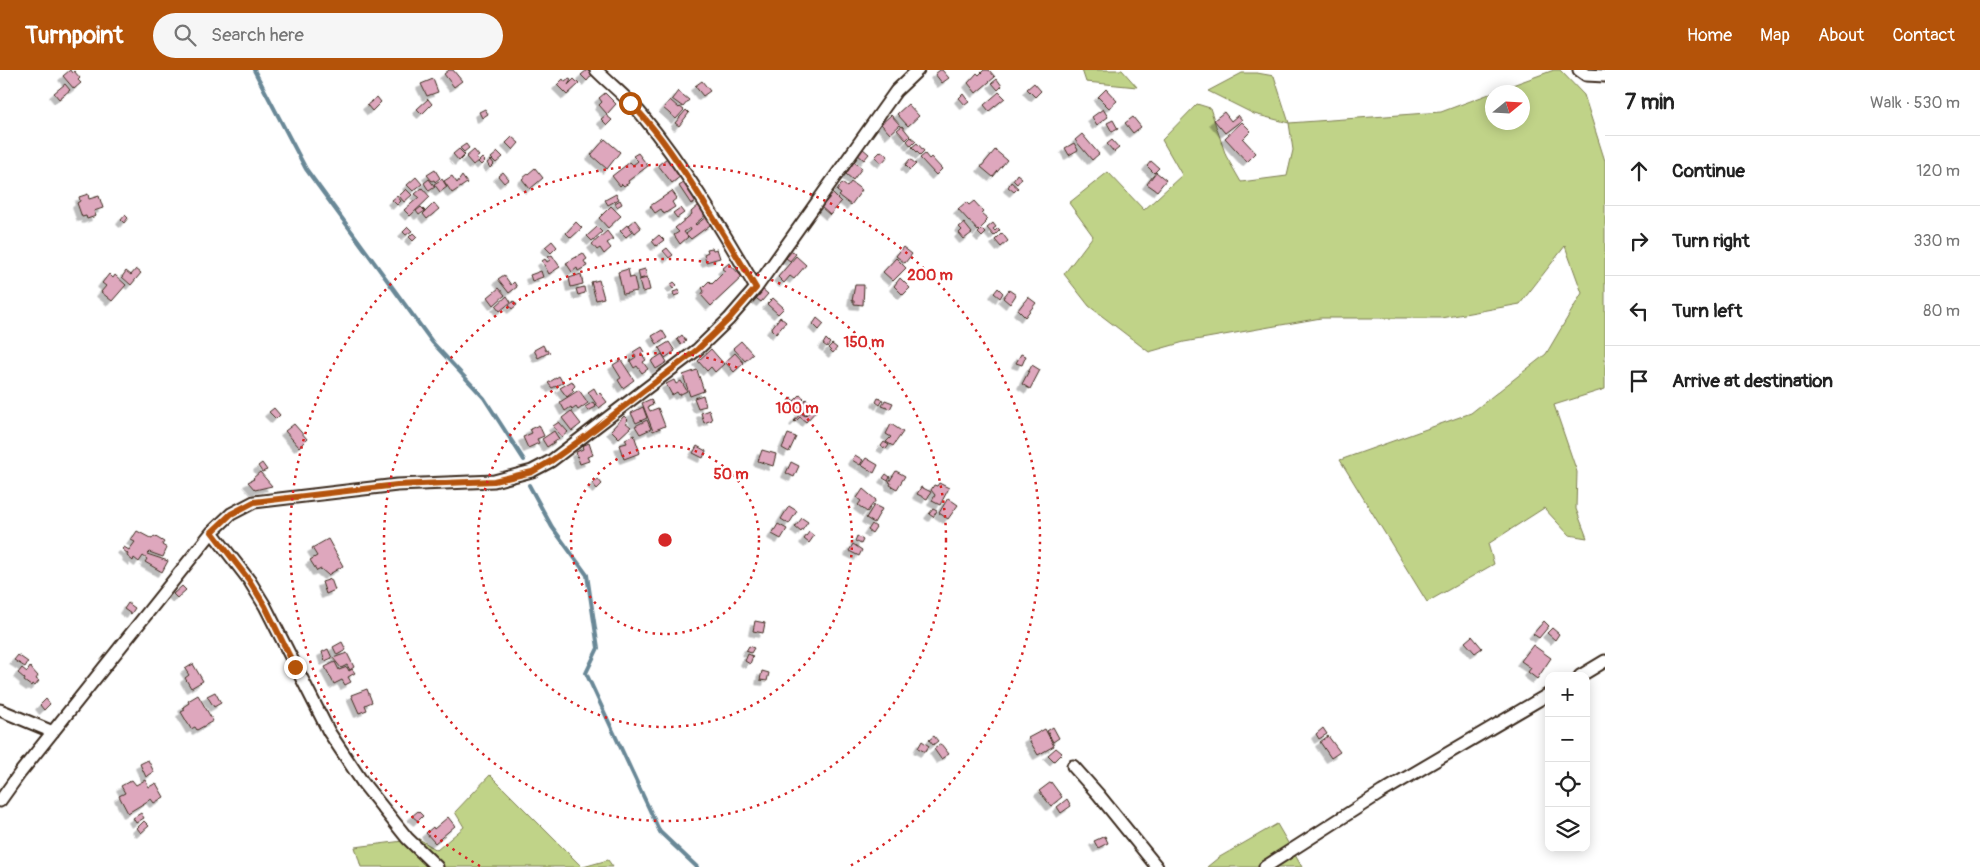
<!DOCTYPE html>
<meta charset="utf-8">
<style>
body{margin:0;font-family:Pangolin,sans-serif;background:#f6f6f6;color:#222}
.controls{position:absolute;right:15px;bottom:15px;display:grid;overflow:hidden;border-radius:10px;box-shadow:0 2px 12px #0003}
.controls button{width:45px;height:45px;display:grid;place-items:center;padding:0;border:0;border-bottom:1px solid #e0e0e0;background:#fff;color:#222;font:25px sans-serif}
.compass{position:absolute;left:1485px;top:15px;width:45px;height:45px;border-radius:50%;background:#fff;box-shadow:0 2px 12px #0003;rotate:72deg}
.stop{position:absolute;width:15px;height:15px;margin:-11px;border:4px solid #b45309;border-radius:50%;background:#fff}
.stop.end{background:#b45309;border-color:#fff;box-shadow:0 1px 5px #0008}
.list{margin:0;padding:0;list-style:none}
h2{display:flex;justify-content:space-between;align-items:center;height:65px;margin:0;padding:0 20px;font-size:21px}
h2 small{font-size:16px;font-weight:400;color:#767676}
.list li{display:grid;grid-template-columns:32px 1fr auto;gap:15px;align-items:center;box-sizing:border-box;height:70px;padding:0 20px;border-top:1px solid #e0e0e0}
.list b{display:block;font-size:19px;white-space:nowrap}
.list em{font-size:16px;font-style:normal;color:#767676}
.icon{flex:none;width:28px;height:28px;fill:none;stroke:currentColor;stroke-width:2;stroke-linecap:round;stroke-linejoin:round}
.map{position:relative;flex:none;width:1605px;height:797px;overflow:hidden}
header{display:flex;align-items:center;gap:30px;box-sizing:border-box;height:70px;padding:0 25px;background:#b45309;color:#fff}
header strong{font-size:24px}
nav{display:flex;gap:28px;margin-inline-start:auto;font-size:18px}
.search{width:350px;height:45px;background:#f6f6f6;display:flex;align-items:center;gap:12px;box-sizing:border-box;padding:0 18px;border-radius:28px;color:#767676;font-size:19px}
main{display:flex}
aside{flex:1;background:#fff}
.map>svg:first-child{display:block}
.green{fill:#c0d388;stroke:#7e7e53}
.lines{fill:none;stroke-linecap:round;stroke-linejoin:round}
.stream{stroke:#698897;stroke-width:4}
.building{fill:#dea7bd;stroke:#3b2a1e;filter:url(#shadow)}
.minor-casing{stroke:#3b2a1e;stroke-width:15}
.minor{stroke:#fff;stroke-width:11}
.route{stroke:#b45309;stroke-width:6}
.ring{fill:none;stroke:#d62828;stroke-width:2.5;stroke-dasharray:2.5 5}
.centre{fill:#d62828;stroke:#fff;stroke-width:2.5}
.ring-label{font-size:15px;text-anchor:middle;font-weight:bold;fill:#d62828;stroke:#fff;stroke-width:4.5;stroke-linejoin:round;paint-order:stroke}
</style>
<header>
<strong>Turnpoint</strong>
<div class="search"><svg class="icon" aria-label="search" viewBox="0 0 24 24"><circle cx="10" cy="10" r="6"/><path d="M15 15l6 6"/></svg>Search here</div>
<nav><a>Home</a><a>Map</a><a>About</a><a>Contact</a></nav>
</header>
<main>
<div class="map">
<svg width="1605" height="797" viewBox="0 0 1605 797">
<defs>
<filter id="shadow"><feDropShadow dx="-4.5" dy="4.5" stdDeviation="0" flood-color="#0004"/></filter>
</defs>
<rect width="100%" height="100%" fill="#fff"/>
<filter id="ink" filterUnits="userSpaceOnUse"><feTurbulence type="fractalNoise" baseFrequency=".02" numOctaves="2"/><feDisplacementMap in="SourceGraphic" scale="10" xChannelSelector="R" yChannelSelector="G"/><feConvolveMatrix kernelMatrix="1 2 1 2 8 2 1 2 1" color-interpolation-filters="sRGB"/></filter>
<g filter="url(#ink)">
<path class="green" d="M1082,0H1122L1137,17L1086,12Z
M1554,0H1560L1584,25L1605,91V319L1554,335L1577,402L1576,439L1587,468L1569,465L1544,438L1488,474L1494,494L1427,532L1340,390L1471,343L1546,284L1582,223L1565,176L1520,234L1442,248H1321L1184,272L1149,282L1089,236L1064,204L1093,166L1069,133L1108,102L1144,140L1182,105L1162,70L1197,34L1210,38L1226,86L1241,112L1287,106L1293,80L1289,53L1254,44L1208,21L1242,3H1257L1274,6L1289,53L1441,42L1492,23V52H1522V22H1493Z
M490,705L582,797H361L355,777L419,769L437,780L464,757L455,742Z
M1277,754L1302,797H1207L1218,788Z
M608,790L613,797H583Z"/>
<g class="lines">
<path class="stream" d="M254,0L306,99L433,273L484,328L524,390
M529,415L552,457L587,505L598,578L586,603L660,762L697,797"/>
</g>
<path class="building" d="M70,0L72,3L74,1L80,8L78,10L81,13L74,19L63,6Z
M449,0H453L462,11L454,17L444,4Z
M587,0L592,5L587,11L581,5Z
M940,0H942L949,8L942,13L935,4Z
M984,0H989L995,7L976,23L968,13L977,3L979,5Z
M433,9L438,22L427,26L421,14Z
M563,9L565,12L569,9L571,10L568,15L574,9L579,14L567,25L557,15Z
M997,9L1002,16L998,20L992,13Z
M702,11L710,21L703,26L695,16Z
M1034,13L1041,21L1035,27L1027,19Z
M65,14L70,20L59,29L54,23Z
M1106,19L1117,31L1109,38L1098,27Z
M678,21L689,30L683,37L672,29Z
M999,22L1005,28L989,41L984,35Z
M605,23L616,34L607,44L599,35L602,32L599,28Z
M963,24L969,32L965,35L959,28Z
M377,27L381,32L372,41L367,35Z
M428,29L432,34L422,44L417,39Z
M670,30L679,38L680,37L684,40L676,49L663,38Z
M908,34L919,46L908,56L897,44Z
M485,39L488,44L482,48L479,42Z
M1103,39L1108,47L1097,55L1092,47Z
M686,40L689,43L679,56L675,53Z
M1224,42L1231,51L1238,45L1242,50L1225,63L1214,50Z
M606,45L612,50L607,55L601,49Z
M891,45L900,55L890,64L881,54Z
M1133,47L1141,57L1133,63L1125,53Z
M1113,50L1118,59L1112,62L1107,53Z
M1242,52L1251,61L1243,69L1256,83L1247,92L1225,68Z
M902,56L910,66L906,70L897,60Z
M1082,64L1099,84L1092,90L1075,70Z
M512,67L519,73L513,80L506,73Z
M911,67L916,71L911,76L907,71Z
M605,69L620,82L607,99L591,85Z
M1112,70L1119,78L1114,82L1107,74Z
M917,73L924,81L920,85L912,77Z
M1074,73L1078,80L1069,85L1065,78Z
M466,74L469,78L464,82L460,78Z
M862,78L869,84L864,90L857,84Z
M459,79L465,85L459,91L453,84Z
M474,80L479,86L476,88L478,91L473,95L466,87Z
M995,80L1007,90L993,107L981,97Z
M881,81L888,86L882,93L875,87Z
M498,82L503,87L496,93L491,88Z
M638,83L648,96L628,111L629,113L624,116L622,114L620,116L612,106L630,92L633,95L638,91L633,86Z
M925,84L929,89L931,87L942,99L936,105L920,88Z
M482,88L485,91L481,95L478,92Z
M667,88L681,106L672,113L658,95Z
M910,89L916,94L910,100L905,95Z
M491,90L494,94L490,98L487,93Z
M1151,91L1159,98L1154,103L1147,96Z
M854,92L862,98L853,110L846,104Z
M535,98L543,108L530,119L522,109Z
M435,100L440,108L435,112L434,110L432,111L427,105Z
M503,102L509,109L504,113L498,106Z
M1156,102L1166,110L1157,121L1147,114Z
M1017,104L1022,108L1017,114L1013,110Z
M452,106L457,113L462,106L467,113L452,123L444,111Z
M416,107L422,114L413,121L407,115Z
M429,109L435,117L429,121L424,113Z
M442,109L447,117L440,122L434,114Z
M688,110L700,129L691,134L679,116Z
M851,112L862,120L851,135L839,126L841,124L837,121L842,113L847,117Z
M1011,112L1018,118L1014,122L1008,117Z
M422,118L430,127L410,146L404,140L419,127L415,124Z
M406,119L412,125L404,132L399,126Z
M672,121L677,128L672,132L675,137L664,144L661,139L655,143L650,136Z
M88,124L89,129L99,126L103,138L94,141L96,146L87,149L86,146L82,147L77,133L80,131L79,127Z
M616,124L619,129L608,135L605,130Z
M833,124L841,132L830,145L821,137Z
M397,126L401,131L397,135L392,130Z
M620,130L622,134L617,137L615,133Z
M974,131L983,141L981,143L988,149L985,152L986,153L978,161L958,139L966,132L969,135Z
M434,133L439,139L427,149L423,144Z
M700,134L707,144L695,154L696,155L707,146L713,153L691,169L686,164L691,160L690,158L684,162L688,167L680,174L674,165L679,162L675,158L692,144L691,142Z
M611,136L621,146L608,158L599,148Z
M421,137L425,141L419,145L416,141Z
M680,138L684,143L677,148L673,143Z
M125,145L128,148L124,153L121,150Z
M635,150L641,158L635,163L629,155Z
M576,152L582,158L571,168L566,163Z
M964,153L972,163L964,169L959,163L962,160L959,157Z
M993,153L996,157L993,159L995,161L998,158L1000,160L994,166L987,158Z
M627,155L632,162L626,167L620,161Z
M408,157L412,161L406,165L403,162Z
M597,157L602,162L592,171L587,166Z
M982,159L986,163L982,167L978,163Z
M607,161L613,169L607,173L611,178L604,184L600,178L597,180L592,174Z
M413,163L417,167L413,171L409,167Z
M1002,163L1008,171L1001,177L995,170Z
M659,165L664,170L656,176L652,171Z
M552,171L557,177L551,183L545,177Z
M903,177L912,184L905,193L896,186Z
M667,178L673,185L669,188L663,181Z
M712,178L713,180L717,179L720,188L706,192L704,184L708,182L707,179Z
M792,181L796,184L790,191L786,188Z
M583,183L587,189L584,191L587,196L578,201L577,198L572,202L566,193Z
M552,185L560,197L549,204L542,191L545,189L547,192L550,190L548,187Z
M796,186L806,195L794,209L790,206L784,213L778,207Z
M896,188L906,198L893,211L883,202Z
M729,193L742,207L711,236L701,225L704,221L702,218L709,211L712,214L725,201L722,199Z
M136,199L141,203L131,215L122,207L126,201L131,205Z
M628,199L630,208L634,207L637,221L623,224L618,202Z
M645,199L647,207L640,209L638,201Z
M541,201L543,207L532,211L530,205Z
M109,204L113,208L115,205L126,215L112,231L101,222L106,216L102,213Z
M581,204L583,214L571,217L569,208Z
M504,205L511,215L514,212L517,217L509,223L498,209Z
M647,208L650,220L642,222L639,210Z
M900,208L910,218L903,225L894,216Z
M599,210L604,228L596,230L591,212Z
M674,212L677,215L673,219L670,215Z
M855,215H864L863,235L854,234V231H852Z
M584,217L585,223L578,225L576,219Z
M499,218L505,225L494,235L488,227Z
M761,218L768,224L761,232L753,226Z
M998,218L1003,223L1000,228L994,223Z
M679,220L680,224L674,226L673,222Z
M1009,220L1016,225L1010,234L1003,228Z
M507,226L511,232L500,241L496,236Z
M1028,227L1036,233L1025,247L1018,240Z
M773,228L784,238L778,244L767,234Z
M514,231L517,235L512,239L509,235Z
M780,247L786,252L776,264L771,259Z
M817,248L824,254L819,260L813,254Z
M662,260L667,268L657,274L652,266Z
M682,265L686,271L681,275L677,269Z
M826,269L830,273L827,277L823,274Z
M741,271L753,284L745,291L733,278Z
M669,272L675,281L665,288L659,278Z
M832,274L837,278L833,283L828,278Z
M543,275L546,281L548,280L550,282L538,288L534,280Z
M641,277L644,282L641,283L646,290L643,292L648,299L642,303L637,296L634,298L630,291L636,287L633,282Z
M711,279L724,294L715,302L711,297L707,301L698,291Z
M735,283L744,293L734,302L725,292Z
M662,284L667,292L656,299L651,291Z
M1021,284L1026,286L1022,295L1016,293Z
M621,290L634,310L623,318L618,310L621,308L613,295Z
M1032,295L1040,300L1030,319L1022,314Z
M697,300L704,321L690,326L683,305Z
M559,306L563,313L552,318L548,313Z
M674,310L676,314L681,311L687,321L679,325L677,322L672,325L666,314Z
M572,311L575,316L572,319L574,321L567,327L560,318Z
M594,318L598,325L600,323L607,332L599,338L588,322Z
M579,320L588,333L578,340L576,337L572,340L571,337L565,341L560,332Z
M703,325L706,336L698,338L694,328Z
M800,325L804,328L796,336H794L788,331L791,328L794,331Z
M878,328L883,330L880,335L876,332Z
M651,329L653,335L648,337L650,341L658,338L665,356L653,361L642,333Z
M806,329L814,336L805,345L797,338Z
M885,330L893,333L890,339L882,336Z
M593,332L596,337L588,341L585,337Z
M814,336L818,339L806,352L800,347L795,352L794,351L801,343L805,346Z
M643,337L647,348L636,353L631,343Z
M274,338L280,345L276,349L269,342Z
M709,340L712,350L704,353L701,343Z
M571,341L581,354L572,361L562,348Z
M624,346L628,350L625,352L631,357L619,368L611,360Z
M647,350L651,359L640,364L635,356Z
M559,352L568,362L562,367L553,356Z
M294,354L307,369L299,377L285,361Z
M891,354L903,362L893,376L886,372L891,367L886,364Z
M539,355L544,366L537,369L539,373L528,378L523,367L532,363L530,359Z
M554,361L559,369L547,377L542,369Z
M788,364L796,367L789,382L782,378Z
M634,365L640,383L624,389L619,375L627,373L625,369Z
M884,372L889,375L886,379L881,376Z
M589,373L593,385L587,387L589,391L580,394L576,382L583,379L582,376Z
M697,376L706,381L703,388L693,383Z
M762,380L776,384L773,396L758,391Z
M855,385L863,390L860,395L852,390Z
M866,388L878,395L874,403L861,395Z
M791,392L799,396L794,407L786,403Z
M262,393L267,400L262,402L258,396Z
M896,401L905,406L897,419L890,415L891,413L889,412Z
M260,402L272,416L255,420L248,412L254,409L253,408Z
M886,404L890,407L888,411L883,408Z
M598,409L602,414L597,419L592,413Z
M939,413L949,418L940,435L932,431L935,425L931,420L934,415L937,416Z
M921,417L931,422L927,429L917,424Z
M863,419L876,430L867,442L858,435L861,431L857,428Z
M948,428L958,435L948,449L939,443Z
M874,435L882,439L874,453L866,448Z
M789,436L797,441L789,454L781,449Z
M933,439L937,441L933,447L929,444Z
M802,448L808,452L801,462L795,457Z
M778,454L787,459L781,469L772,464Z
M872,454L876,457L872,463L868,460Z
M137,461L152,469L154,466L164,472L162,475L167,478L163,487L149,482L147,484L168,491L162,502L145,492L147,489L143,486L139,492L134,488L133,491L127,486L128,484L122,479L124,477L129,480L135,472L131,470Z
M809,462L814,466L809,473L804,469Z
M857,466L863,470L861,474L855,471Z
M328,469L343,496L328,505L321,499L317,501L310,490L317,486L312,478Z
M853,474L862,480L859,486L849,481Z
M331,509L335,520L326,524L322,512Z
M182,516L186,520L177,528L173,524Z
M128,533L135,538L131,544L124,539Z
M755,551L765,553L763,563L753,561Z
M1544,551L1549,556L1539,568L1533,564Z
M1552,558L1559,564L1555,570L1547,563Z
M1472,566L1482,578L1475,583L1465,572Z
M342,572L346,580L337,585L333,577Z
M1533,575L1551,588L1537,609L1528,602L1531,598L1521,591Z
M749,576L754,578L751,583L746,581Z
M328,579L332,588L325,591L322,582Z
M347,583L354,597L350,600L347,595L341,598L333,588Z
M748,584L753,586L750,594L745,591Z
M18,585L28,592L25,597L14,590Z
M335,592L339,600L347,597L349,601L352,599L355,603L348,607L351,612L345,615L342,610L334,614L325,597Z
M193,594L203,611L191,618L185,608L189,605L185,599Z
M30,597L38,606L36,609L39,611L35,616L32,614L31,616L24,611L25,609L18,603L22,598L27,602Z
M762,601L769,603L767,611L760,610Z
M367,619L372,632L365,635L367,640L359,643L351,625Z
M215,622L221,633L214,637L207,626Z
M198,625L213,651L197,660L195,657L191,659L181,642L185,640L183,637L189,633L188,631Z
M46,629L50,634L44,640L40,635Z
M1053,657L1059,668L1053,672L1047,661Z
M1323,658L1327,664L1319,669L1316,664Z
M1045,659L1054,676L1038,685L1028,668Z
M934,666L938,671L933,675L929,670Z
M1328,666L1340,682L1331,688L1320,672Z
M922,671L929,676L925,682L918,678Z
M941,674L949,684L941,689L934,679Z
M1056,678L1062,683L1054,691L1048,685Z
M148,690L154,702L146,707L140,694Z
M132,710L136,715L145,710L149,717L156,713L164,727L154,733L151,729L128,743L119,726L125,723L121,716Z
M1051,712L1062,727L1051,736L1039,721Z
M1067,729L1071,736L1061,743L1057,737Z
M418,741L423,746L418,751L412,746Z
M141,743L144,748L136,753L133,748Z
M448,747L455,756L435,773L426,763L433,757L434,759Z
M144,751L149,756L141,763L137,758Z
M1105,766L1108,773L1098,778L1094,771Z"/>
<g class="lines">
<defs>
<path id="minor" d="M596,0C611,15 629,29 642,45C686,99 721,158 756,218
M1579,0L1586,5L1605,6
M212,462L249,510L265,536L329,662L363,713L407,768L437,797
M1580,606L1605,591
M0,640L53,662
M1073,696L1098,724L1157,797
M0,731L20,703L212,462L231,444L254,432L397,415L494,411L532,401L551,391L698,279L729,249L756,218L896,21L918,0
M1265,797L1382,722L1549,624"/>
</defs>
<use href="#minor" class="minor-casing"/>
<use href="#minor" class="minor"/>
</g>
</g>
<g class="lines" filter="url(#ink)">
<path class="route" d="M295,597L265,536L249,510L212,462L231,444L254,432L397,415L494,411L532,402L551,391L586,366L698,279L729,249L756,218C734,181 712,145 689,109C671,82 653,55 630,33"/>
</g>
<g class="ring">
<circle cx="665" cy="470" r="94"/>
<circle cx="665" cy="470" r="187"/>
<circle cx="665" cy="470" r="281"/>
<path d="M480 796A375 375 0 1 1 850 796"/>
</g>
<circle cx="665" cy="470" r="8" class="centre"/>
<g class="ring-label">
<text x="930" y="210">200 m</text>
<text x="864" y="277">150 m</text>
<text x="797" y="343">100 m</text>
<text x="731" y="409">50 m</text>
</g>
</svg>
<div class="controls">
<button>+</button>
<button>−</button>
<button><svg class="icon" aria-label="locate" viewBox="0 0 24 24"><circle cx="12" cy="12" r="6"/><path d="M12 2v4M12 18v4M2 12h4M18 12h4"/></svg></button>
<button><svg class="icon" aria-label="layers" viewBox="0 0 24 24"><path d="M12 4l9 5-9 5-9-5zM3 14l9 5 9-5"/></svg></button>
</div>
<svg class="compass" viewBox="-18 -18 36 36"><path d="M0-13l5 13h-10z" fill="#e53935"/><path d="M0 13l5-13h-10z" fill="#767676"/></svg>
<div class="stop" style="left:630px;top:33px"></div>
<div class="stop end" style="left:295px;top:597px"></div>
</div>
<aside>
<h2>7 min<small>Walk · 530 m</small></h2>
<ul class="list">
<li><svg class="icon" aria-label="ahead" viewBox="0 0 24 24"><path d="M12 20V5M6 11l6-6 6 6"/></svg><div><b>Continue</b></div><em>120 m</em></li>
<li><svg class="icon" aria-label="right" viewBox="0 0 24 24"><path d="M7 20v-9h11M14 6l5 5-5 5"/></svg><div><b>Turn right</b></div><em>330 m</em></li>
<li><svg class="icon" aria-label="left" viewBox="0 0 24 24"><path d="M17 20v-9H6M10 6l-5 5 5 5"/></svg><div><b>Turn left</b></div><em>80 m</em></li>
<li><svg class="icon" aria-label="arrive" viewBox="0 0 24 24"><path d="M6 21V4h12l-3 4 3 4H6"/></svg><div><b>Arrive at destination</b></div></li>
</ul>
</aside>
</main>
